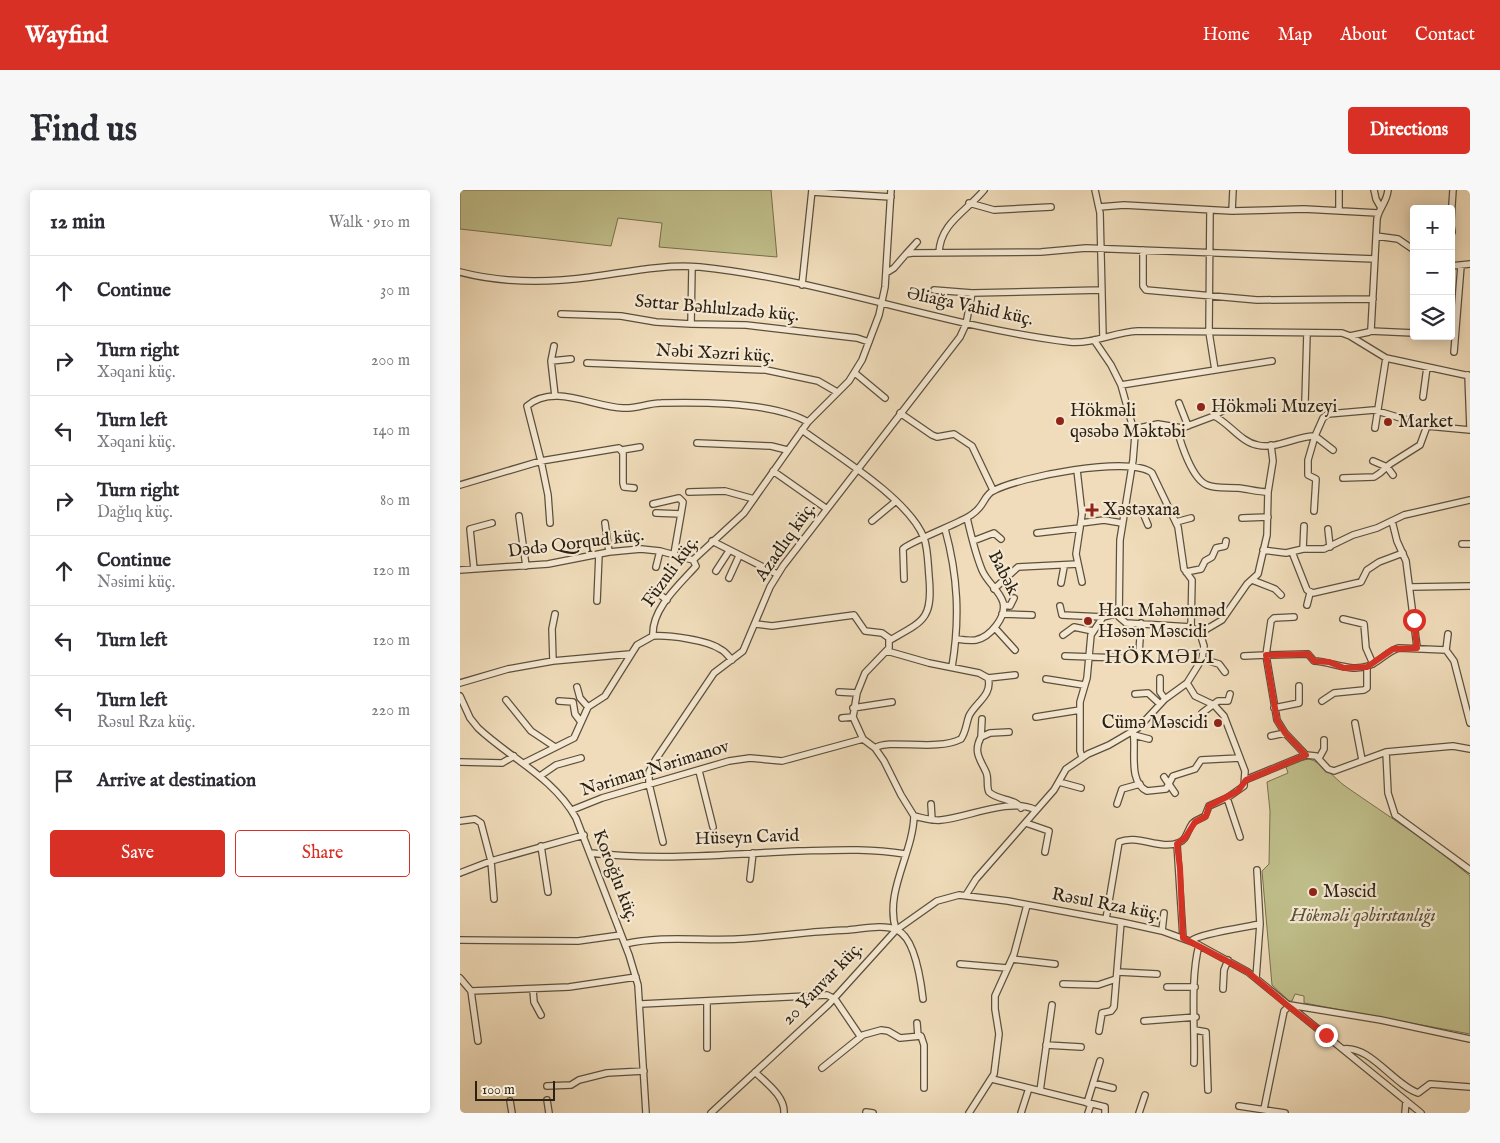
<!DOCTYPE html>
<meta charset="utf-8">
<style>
body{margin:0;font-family:"IM FELL English",serif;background:#f7f7f7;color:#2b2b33}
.controls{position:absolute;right:15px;top:15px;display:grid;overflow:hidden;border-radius:5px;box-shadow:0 2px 12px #0003}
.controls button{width:45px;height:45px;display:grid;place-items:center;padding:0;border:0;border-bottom:1px solid #e1e1e2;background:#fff;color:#2b2b33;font:25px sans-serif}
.scale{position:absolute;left:15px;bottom:12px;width:80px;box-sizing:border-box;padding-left:5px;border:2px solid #2b2113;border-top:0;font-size:14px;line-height:18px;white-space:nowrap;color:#2b2113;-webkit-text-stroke:4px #f5e8d2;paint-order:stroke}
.stop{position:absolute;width:15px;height:15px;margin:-11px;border:4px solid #d93025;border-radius:50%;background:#fff}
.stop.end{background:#d93025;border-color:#fff;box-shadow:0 1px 5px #0008}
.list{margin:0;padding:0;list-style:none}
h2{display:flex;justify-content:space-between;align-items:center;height:65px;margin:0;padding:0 20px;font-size:21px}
h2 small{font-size:16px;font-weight:400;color:#7c7c81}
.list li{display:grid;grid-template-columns:32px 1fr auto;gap:15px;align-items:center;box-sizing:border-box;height:70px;padding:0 20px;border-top:1px solid #e1e1e2}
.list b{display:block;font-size:19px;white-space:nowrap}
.list p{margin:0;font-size:16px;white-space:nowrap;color:#7c7c81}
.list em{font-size:16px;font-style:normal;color:#7c7c81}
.actions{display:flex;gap:10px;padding:15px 20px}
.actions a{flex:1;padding:11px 0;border:1px solid #d93025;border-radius:5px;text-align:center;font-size:18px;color:#d93025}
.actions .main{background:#d93025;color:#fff}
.icon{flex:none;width:28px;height:28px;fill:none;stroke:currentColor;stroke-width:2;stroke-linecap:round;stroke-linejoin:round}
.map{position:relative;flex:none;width:1010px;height:923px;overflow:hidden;border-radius:5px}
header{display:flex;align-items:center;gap:30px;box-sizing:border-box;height:70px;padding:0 25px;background:#d93025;color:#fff}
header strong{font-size:24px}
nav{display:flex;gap:28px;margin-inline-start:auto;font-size:18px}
.intro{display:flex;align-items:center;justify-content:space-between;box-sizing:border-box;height:120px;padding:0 30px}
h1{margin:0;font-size:35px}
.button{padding:12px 22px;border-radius:5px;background:#d93025;color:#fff;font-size:18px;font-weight:700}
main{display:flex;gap:30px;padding:0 30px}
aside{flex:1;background:#fff;border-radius:5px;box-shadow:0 2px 12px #0003}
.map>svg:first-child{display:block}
.green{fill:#c0bf8b;stroke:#76704f}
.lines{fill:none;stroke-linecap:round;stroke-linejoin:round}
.minor-casing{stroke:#5c503d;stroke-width:8}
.minor{stroke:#f5e8d2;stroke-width:5.5}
.route{stroke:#d93025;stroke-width:6}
.poi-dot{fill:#8f2418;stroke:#f5e8d2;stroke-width:2}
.labels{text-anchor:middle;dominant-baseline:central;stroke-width:4.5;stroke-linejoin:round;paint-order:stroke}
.street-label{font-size:18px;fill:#2b2113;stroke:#f5e8d2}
.poi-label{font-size:18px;fill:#2b2113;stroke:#f5e8d2;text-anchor:start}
.park-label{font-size:18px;font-style:italic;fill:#585037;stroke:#f5e8d2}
.quarter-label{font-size:20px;letter-spacing:1px;fill:#2b2113;stroke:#f5e8d2}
</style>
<header>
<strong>Wayfind</strong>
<nav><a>Home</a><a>Map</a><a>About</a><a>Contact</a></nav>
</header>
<div class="intro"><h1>Find us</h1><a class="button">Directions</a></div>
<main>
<aside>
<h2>12 min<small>Walk · 910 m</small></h2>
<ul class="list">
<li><svg class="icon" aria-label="ahead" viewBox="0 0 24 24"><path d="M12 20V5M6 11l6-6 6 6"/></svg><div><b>Continue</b></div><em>30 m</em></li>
<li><svg class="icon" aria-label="right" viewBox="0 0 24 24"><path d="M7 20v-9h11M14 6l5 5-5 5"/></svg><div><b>Turn right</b><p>Xəqani küç.</p></div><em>200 m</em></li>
<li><svg class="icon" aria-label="left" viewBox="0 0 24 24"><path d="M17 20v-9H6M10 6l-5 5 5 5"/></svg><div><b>Turn left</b><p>Xəqani küç.</p></div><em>140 m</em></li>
<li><svg class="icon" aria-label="right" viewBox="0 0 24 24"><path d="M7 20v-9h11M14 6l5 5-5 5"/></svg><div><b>Turn right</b><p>Dağlıq küç.</p></div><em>80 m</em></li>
<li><svg class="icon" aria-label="ahead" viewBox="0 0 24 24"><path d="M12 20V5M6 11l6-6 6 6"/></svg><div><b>Continue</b><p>Nəsimi küç.</p></div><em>120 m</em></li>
<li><svg class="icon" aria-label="left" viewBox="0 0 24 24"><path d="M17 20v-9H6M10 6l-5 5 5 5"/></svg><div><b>Turn left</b></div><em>120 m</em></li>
<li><svg class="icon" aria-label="left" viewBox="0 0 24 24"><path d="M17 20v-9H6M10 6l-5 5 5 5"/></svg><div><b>Turn left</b><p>Rəsul Rza küç.</p></div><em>220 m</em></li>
<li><svg class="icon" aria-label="arrive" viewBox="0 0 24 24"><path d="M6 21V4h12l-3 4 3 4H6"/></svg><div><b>Arrive at destination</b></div></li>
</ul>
<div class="actions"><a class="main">Save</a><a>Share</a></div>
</aside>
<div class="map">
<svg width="1010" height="923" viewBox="0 0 1010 923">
<rect width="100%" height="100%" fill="#f0dcba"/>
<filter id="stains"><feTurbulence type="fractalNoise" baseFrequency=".004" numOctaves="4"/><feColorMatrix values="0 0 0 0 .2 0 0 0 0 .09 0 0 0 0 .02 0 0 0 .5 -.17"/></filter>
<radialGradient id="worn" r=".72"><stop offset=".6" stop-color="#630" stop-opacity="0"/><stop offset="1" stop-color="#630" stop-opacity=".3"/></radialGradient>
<path class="green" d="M0,0H311L317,67L199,57L202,33L158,28L151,56L0,39Z
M849,569C862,572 874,588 885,596C928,626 971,653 1010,686V844L844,813V806L835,804L832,811H829L812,795L802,681L809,674L810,621L807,592L828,583L826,577L834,572Z"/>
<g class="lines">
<defs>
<path id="minor" d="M635,0L640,23L643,147
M914,0L916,9L921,18
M352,2L431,7
M509,13L534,20L591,17
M639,17L664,15L772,21L844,19L918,23
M750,20L749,142L755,180
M772,21L773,0
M879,21V0
M991,30L993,0
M991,36L992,42
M916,46L938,49L954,60
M683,60V96L686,100L797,110L913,109
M479,63C480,33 507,21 524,0
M446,64L457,52
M991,76L1010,74
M0,82C42,93 88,93 131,87C168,82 203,74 240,77C365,90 485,137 610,152C633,154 655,142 678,141L882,143L890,146L926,168L1010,186
M426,83L434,78L446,64L452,63L581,62L626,58L915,69
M342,95L352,0
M474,100L512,103L642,100
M101,124L161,126L196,132L231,134L286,135L397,148L409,152
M231,134L232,77
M910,141L954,143
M890,146L909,142L911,140L917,29C919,18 927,12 928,0
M634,150L651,175L661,195L675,245L673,270L660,350L659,427L666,433L731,437L740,443
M94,156L91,171L95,206
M994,162L1001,76
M91,171L111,169
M127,173L306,180L358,191L377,202
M395,183L425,208
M1008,185L1010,238
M661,195L812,171
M963,207L967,177
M845,212L847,143
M719,213L728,236
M440,223L472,245L477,247L494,244L512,256L533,300
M754,226L773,214
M915,238L926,168
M674,239L698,234L722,238L754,226C769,233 781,252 797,255C815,260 836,246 855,246L863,228L868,224L914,220L967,236L1010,240
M717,239C721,254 732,289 747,295C756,299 768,297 778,298C789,299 797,302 808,302
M342,240C376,265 449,309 464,348C468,359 468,375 469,386C473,429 464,431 430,450
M237,253L311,256L327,260
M162,260L180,257
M913,271L927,277L933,285
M617,280L622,324L616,364L622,392
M313,281L367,319
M883,288L914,287L920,283L930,274L960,255L967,236
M0,295L81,271L67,216C94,193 133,217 163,218C176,219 188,213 201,213C241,212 314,212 348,232
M229,302L265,301L294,309
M193,314L219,308L223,312L221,324
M664,319L683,323L688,335
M854,321L856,289L848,285V270L855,246L873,260
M196,323L221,324L214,364
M59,326L66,376
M782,328L808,327
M412,331L436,311
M932,331L937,351L946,371L957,457
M716,332L731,328
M90,333L88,305L81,271L159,258L163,263V293L164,297L174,298
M145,333L149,362
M621,333L644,330L662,333
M485,339C498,386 500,429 492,477
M868,339L870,357
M577,343L620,338
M252,351L317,384
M513,351L534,343L541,349
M1002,354H1010
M843,359L844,336
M803,360L826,363L843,359H864L893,345L917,338L944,325L1010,310
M832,362L847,400L853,403L901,392L907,380L919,372L943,363
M196,377L200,361
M14,379L10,339L32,333
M0,380L88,374L149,362L181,359L200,361L233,370
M256,381L269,361
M726,382L741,379L745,371L752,367L756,358L765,356L766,351
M269,388L279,366
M444,389L443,359C446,354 491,336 500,331C507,328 514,324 519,318C524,313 526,304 533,301C558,287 670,265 692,283L718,337L724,379L732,390L731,437
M792,390L815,399L821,405
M601,393L604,377
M951,397L1010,396
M534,399L558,377L618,374
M196,402L207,410
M137,411L139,364
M544,415L550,416L554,408
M847,415L850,403
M600,416L602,425L643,427
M542,424L572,425
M883,429L904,434L906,458L913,474
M296,434L312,436L394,425L405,441L422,443L429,448V458L405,483L397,503L393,527L403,549L415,558L424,571L441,605L454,626C453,664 424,702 436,740
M535,438L555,460
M740,443L762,430L787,394L798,384L807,345L808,302L813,271L811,255
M603,445L614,437L633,441
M193,446C209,445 247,450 260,459C265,461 268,466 272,470
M497,449C503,450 510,451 516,450C530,447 547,427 543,412C539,400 527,392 522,380C515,363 511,345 507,328
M986,460L988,444
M427,461L469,473L519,483L528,488L555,485
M679,463L681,433
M605,466L660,468
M784,466L806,465L811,431L814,428L834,427
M742,469L759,474L765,482
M93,471L92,439L95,424
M700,488V502L705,509
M586,489L624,495
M0,493L48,479L93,471L170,464
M117,497L120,508L128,517
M379,502L397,503
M675,504L688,503L700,514
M0,506L10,528L18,538C51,569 93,587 116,628L169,765L178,795L186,923
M46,510L71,541L95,557
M99,511L113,512L115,524L121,532
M862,511L874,503L904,500L907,498V477
M393,518L432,512
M814,518L839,513V496
M742,523L758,511H768L770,504
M576,527L620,520
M382,528L393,527
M895,533L902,570
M673,541C677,557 667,592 687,601L706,599L713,586L735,579L741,570L780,568
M549,542L530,543L521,547C513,562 520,569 526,582C529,588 526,596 529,602C538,611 555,608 561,618
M674,545L689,549
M811,546L825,543
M521,547L522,529
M415,558C430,548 475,562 501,549C506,542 506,534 509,526C515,513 533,505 528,488
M926,562L928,603L935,625L1010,680
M846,565L825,543L817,530L806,465L848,464L854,471C873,472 889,482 908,476C920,472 927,461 939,458L986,460L994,471L1010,533
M622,567L620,561V512L627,488L631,445L643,427L659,423
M859,568L864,559V550
M0,572L42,573L54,566
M64,573L114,548L128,517L145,506L177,455L193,446C191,419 220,394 236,376L233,370L284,323L348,232L389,191L402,170L419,125L425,97L431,0
M239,581L253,637
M80,586L96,575L121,568
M704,587L715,603
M785,590L846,565L856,566L868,579L874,581L926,562L993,556L1010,559
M599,592L621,598
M767,608L780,647
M471,614L472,630
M657,614L662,599L680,594
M112,620L142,608L269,571L290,568L322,571L403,549
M454,626C463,628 472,631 481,630C507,628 549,607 576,620
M0,631L15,629L21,633L31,671L34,709
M566,633L589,641L585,662
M203,652L189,594V582L196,569L254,483L283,461L310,397L323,376L500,147L506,134L512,103
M717,654L723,748
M81,656L88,702
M131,663C199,671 270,664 339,661C375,660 409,658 445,664
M0,683L31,671L124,645
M290,689L293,663
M506,705L516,689L594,600L606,579L628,564L649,555L678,538L705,509L727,493L742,469L744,456L740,443
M646,729L659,652C677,644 700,660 718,653C727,650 727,641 732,634C735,630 741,629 745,626L749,616L767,608L784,596L785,581L764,526L754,515L735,506L727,493
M702,741L704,723
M0,750L118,751L161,745
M731,751C737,744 787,737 800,734
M165,754C201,745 241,751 278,749C315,747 351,741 388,740C402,739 424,734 437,740C455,748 461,792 463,809
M552,769L595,774
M500,774L547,778
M658,782L697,784
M0,788L11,801L18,851
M796,788L800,734L797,680
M603,794L638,795L656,789
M707,797H735
M763,799L764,780L768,770
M73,800L74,812L81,825
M11,801L109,797L176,787
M181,814L367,805L375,809L400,846
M684,831L736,827
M457,833L458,846
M735,840L746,842L748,900
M639,841L642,823L651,821L654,817L661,732
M586,855L621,857
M247,858V811
M883,859C910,855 933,894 958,903L970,894L1010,897
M734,873C735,837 730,789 739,755
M362,878L403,845L421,840L428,841L440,848L461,846L464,855V898
M295,882C306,893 325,906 324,923
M532,889L645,917V923
M633,893L653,898
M87,896L111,895L119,890L147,883L184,881
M580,901L592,815
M87,910L89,923
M50,911L52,923
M627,913L640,871
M779,916L825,923
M804,919L824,821L830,815L921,830L1010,849
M406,922L413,923
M251,923L369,814L436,740L477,711L499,705L548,711L661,732L702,741L735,753L788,782L961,923
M509,923L534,884L539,844L535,819V806L554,764L567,715
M561,923L569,898
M628,923L631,914
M679,923L685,905
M945,923L946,911"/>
</defs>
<use href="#minor" class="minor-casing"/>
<use href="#minor" class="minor"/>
</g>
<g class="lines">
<path class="route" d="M866,845L828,816L788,782L723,748L720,678L717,654L725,648L735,632L746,626L749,616L778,601L786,590L846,565L825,543L817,530L806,465L848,464L854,471L869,472L884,478L907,477L933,459L957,458L954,430"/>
</g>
<g class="poi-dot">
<circle cx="741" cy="217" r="5"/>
<circle cx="600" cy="231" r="5"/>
<circle cx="928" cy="232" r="5"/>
<path d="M629.5 312.5h5v5h5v5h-5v5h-5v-5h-5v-5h5z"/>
<circle cx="628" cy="431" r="5"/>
<circle cx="758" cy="533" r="5"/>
<circle cx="853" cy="702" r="5"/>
</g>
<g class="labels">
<g class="street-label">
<text transform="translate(510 117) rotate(12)">Əliağa Vahid küç.</text>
<text transform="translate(257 119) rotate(5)">Səttar Bəhlulzadə küç.</text>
<text transform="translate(255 164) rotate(3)">Nəbi Xəzri küç.</text>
<text transform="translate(326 352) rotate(-55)">Azadlıq küç.</text>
<text transform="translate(116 354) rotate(-7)">Dədə Qorqud küç.</text>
<text transform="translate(211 382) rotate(-54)">Füzuli küç.</text>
<text transform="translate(543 383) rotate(63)">Babək</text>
<text transform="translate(195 579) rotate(-17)">Nəriman Nərimanov</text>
<text transform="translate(287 648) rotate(-2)">Hüseyn Cavid</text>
<text transform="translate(155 686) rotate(69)">Koroğlu küç.</text>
<text transform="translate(646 715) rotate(11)">Rəsul Rza küç.</text>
<text transform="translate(363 794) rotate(-46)">20 Yanvar küç.</text>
</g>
<g class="poi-label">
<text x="751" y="217">Hökməli Muzeyi</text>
<text x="610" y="221">Hökməli<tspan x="610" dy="21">qəsəbə Məktəbi</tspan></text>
<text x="938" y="232">Market</text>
<text x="643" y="320">Xəstəxana</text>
<text x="638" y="421">Hacı Məhəmməd<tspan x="638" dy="21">Həsən Məscidi</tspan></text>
<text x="748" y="533" text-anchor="end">Cümə Məscidi</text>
<text x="863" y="702">Məscid</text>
</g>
<g class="park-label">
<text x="903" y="726">Hökməli qəbirstanlığı</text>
</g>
<g class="quarter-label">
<text x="700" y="467">HÖKMƏLI</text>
</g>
</g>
<rect width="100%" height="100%" filter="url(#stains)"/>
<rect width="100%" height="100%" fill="url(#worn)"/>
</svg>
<div class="controls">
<button>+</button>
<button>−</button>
<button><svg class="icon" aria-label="layers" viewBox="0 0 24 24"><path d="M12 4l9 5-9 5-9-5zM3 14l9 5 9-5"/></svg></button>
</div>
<div class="scale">100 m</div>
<div class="stop" style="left:954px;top:430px"></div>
<div class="stop end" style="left:866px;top:845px"></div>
</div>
</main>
